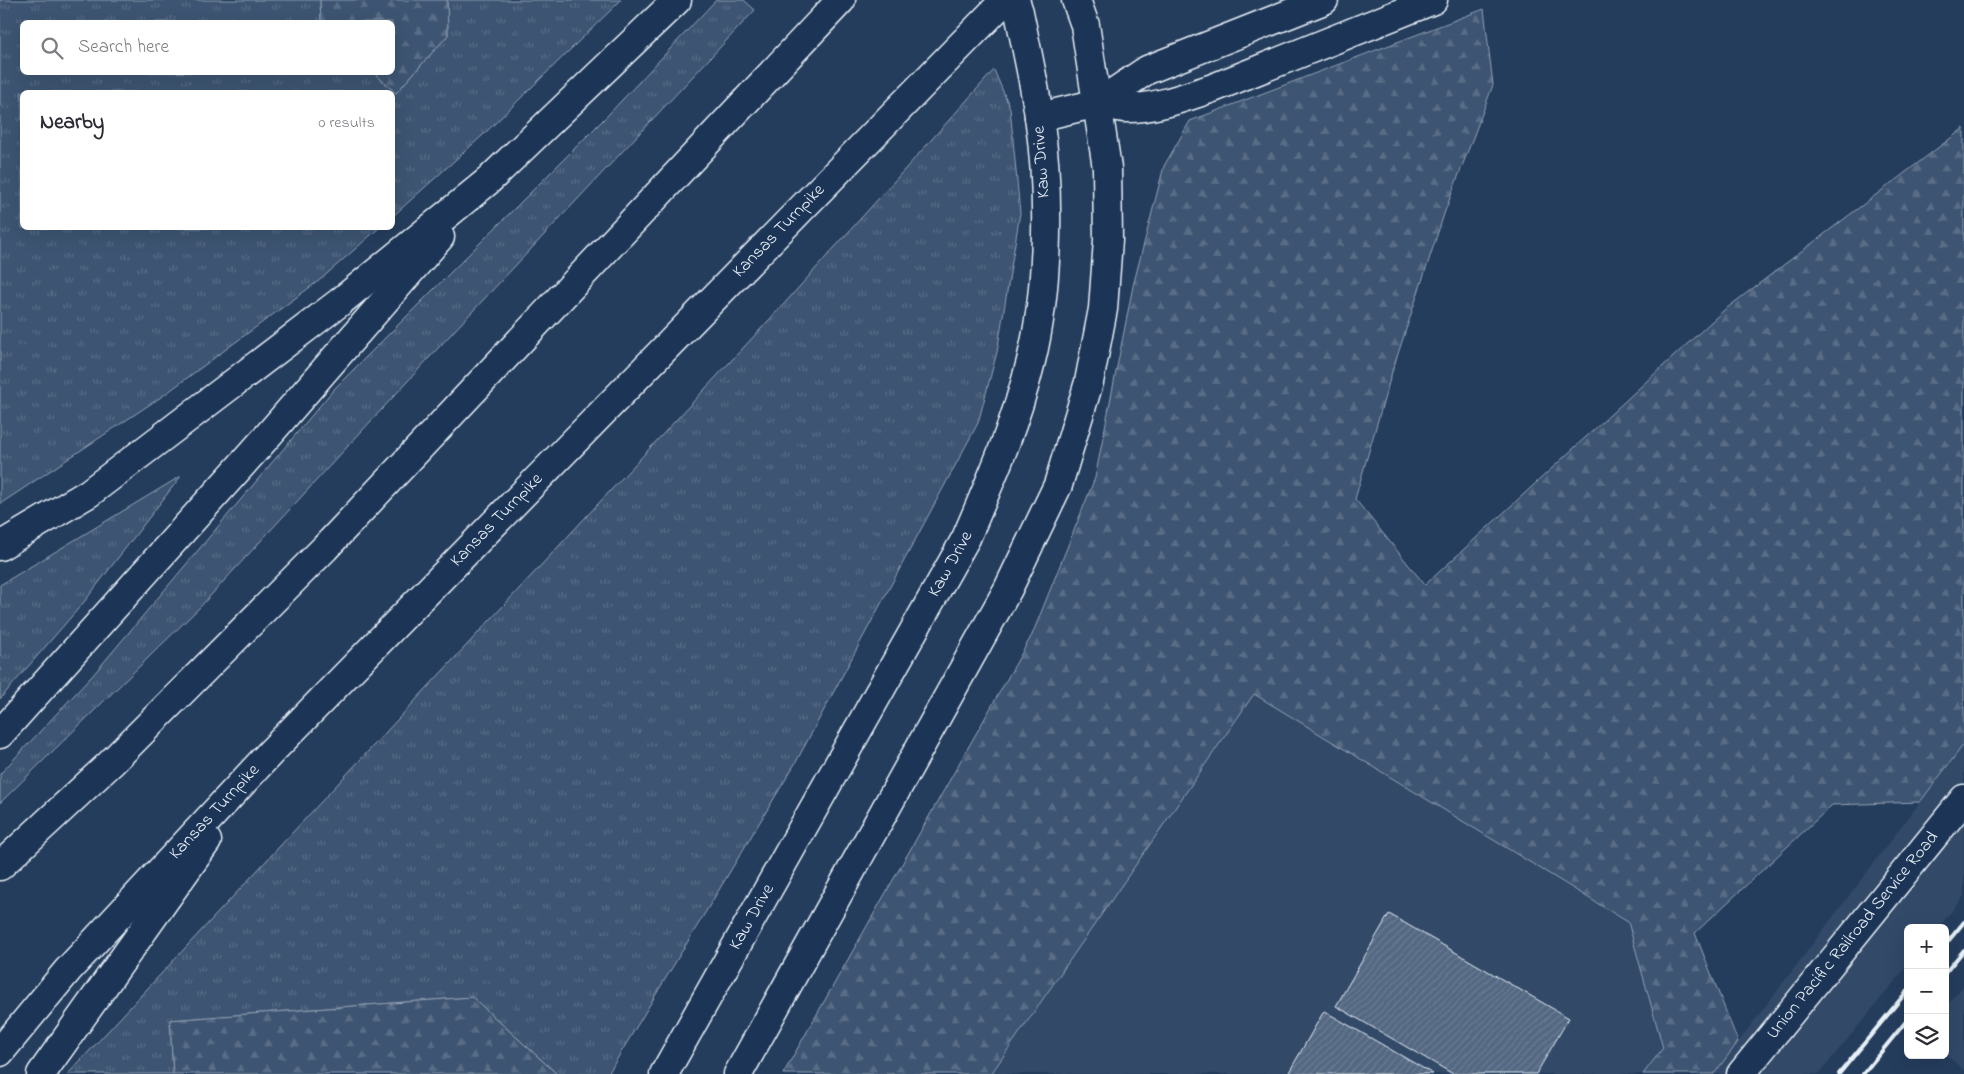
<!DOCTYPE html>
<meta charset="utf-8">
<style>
body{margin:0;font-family:"Indie Flower",sans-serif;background:#f7f7f7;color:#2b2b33}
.controls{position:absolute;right:15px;bottom:15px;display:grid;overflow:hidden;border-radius:8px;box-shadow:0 5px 20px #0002}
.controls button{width:45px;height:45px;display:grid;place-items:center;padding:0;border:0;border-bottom:1px solid #e1e1e2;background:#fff;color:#2b2b33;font:25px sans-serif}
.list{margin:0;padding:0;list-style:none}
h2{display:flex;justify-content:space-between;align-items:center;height:65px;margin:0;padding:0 20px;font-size:21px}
h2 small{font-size:16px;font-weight:400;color:#7c7c81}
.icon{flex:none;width:28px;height:28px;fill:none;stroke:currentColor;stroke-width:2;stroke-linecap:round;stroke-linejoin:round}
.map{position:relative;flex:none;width:1964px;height:1074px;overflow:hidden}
.search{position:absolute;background:#fff;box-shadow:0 5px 20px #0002;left:20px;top:20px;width:375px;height:55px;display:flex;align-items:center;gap:12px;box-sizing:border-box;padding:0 18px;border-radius:8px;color:#7c7c81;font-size:19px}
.panel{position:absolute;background:#fff;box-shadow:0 5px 20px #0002;left:20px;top:90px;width:375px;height:140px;border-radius:8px}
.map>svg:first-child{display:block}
.built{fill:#334a68}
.grass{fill:url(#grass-tufts);stroke:#93a2b5}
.forest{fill:url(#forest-firs);stroke:#93a2b5}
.building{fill:url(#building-hatch);stroke:#e8f1f8}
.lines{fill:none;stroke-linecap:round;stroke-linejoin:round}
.minor-casing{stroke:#e8f1f8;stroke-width:31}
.major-casing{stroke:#e8f1f8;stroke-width:31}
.highway-casing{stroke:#e8f1f8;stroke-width:31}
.minor{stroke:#1d3557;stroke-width:28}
.major{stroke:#1d3557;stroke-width:28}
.highway{stroke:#1d3557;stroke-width:28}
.rail{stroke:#e8f1f8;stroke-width:4}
.labels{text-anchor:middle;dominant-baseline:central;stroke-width:4;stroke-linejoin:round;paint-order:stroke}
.street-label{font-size:18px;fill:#e8f1f8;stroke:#1d3557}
</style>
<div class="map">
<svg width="1964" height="1074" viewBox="0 0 1964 1074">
<defs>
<pattern id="grass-tufts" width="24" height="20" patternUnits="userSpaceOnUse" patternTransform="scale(1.25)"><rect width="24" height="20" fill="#3e5472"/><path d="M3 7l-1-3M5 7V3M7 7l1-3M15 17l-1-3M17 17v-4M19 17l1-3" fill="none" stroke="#5a6d87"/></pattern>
<pattern id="forest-firs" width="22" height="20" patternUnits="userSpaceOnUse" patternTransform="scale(1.25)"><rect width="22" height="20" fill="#3e5472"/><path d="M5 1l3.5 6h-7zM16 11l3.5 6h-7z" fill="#5a6d87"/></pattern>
<pattern id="building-hatch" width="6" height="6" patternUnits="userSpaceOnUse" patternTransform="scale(1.25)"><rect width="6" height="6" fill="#536782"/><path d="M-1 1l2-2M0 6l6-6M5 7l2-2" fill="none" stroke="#6c7d94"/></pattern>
</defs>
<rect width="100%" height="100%" fill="#253d5d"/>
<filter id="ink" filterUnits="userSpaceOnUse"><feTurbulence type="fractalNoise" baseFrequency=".02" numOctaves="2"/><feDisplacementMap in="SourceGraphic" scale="10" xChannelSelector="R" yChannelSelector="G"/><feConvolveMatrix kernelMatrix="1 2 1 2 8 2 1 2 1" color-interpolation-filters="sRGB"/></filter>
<g filter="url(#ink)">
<path class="built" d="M1254,694L1628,922L1663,1048L1643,1074H991Z
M1964,744V896L1938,928H1908V965L1819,1074H1714Z
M1964,985V1070L1945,1054V1008Z"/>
<path class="grass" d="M0,0H320L321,22H22V72L374,73L396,93L448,35L447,0H621L483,135L393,216L392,92H22V228H379L321,279L164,395L0,504Z
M716,0H744L755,10L440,346L200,607L0,803V774L93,675L334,389L607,116Z
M994,70L1010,108L1020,213L997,352L978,423L796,762L608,1074H557L472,997L170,1020L173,1074H68L783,305Z
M181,476L84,602L0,699V585Z"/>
<path class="forest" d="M320,0H447L448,35L396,93L374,73L392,72V22H321Z
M1484,9L1493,85L1445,211L1392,372L1355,499L1425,585L1723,311L1964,128V744L1920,802L1832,805L1695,933L1738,1042L1714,1074H1643L1663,1048L1628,922L1254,694L991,1074H783L1032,635L1095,478L1133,286L1164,166L1190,121Z
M472,997L557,1074H173L170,1020Z"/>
<path class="building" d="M1389,914L1569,1018L1536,1074H1453L1336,1006Z
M1324,1011L1433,1074H1288Z"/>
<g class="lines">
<defs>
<g id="minor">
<path id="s1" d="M1741,1074L1964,799"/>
</g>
<g id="major">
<path id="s2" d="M664,1074L966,538C991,480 1016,423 1031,361C1049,288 1050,191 1039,116C1034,81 1026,47 1019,12L1015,0"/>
<path d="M738,1074L1008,589L1058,485L1089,382L1103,309L1108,240L1107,168L1085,25L1076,0"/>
</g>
<g id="highway">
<path d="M1098,103C1107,104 1116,107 1125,108C1155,109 1185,97 1213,88L1433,0"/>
<path d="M1039,117L1098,103L1147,70L1324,0"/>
<path d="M0,546L89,493L340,302L488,181L677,0"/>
<path d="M0,734L264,440L440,237"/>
<path d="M0,866L111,763L325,548L841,0"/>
<path id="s3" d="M0,1052L68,970L271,752L1005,0"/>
<path d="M41,1074L207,841"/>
</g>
</defs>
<use href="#minor" class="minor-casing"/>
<use href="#major" class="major-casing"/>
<use href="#highway" class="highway-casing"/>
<use href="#minor" class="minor"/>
<use href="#major" class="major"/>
<use href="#highway" class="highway"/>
<path class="rail" d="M1945,945L1964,922
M1945,973L1964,950
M1839,1074L1908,990
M1863,1074L1908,1019"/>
</g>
</g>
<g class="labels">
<g class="street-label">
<text transform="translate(1042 162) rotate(-94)">Kaw Drive</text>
<text stroke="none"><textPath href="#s3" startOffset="1132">Kansas Turnpike</textPath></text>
<text stroke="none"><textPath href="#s3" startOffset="728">Kansas Turnpike</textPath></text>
<text stroke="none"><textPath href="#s2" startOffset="585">Kaw Drive</textPath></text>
<text stroke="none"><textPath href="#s3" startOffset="322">Kansas Turnpike</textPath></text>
<text stroke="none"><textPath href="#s2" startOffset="180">Kaw Drive</textPath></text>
<text stroke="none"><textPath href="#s1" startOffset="178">Union Pacific Railroad Service Road</textPath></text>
</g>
</g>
</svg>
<div class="controls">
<button>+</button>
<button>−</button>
<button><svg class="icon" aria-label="layers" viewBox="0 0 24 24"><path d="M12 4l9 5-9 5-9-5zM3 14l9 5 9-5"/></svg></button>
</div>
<div class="search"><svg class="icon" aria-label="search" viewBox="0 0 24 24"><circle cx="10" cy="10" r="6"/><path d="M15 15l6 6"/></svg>Search here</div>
<section class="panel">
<h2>Nearby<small>0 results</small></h2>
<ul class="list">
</ul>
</section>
</div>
